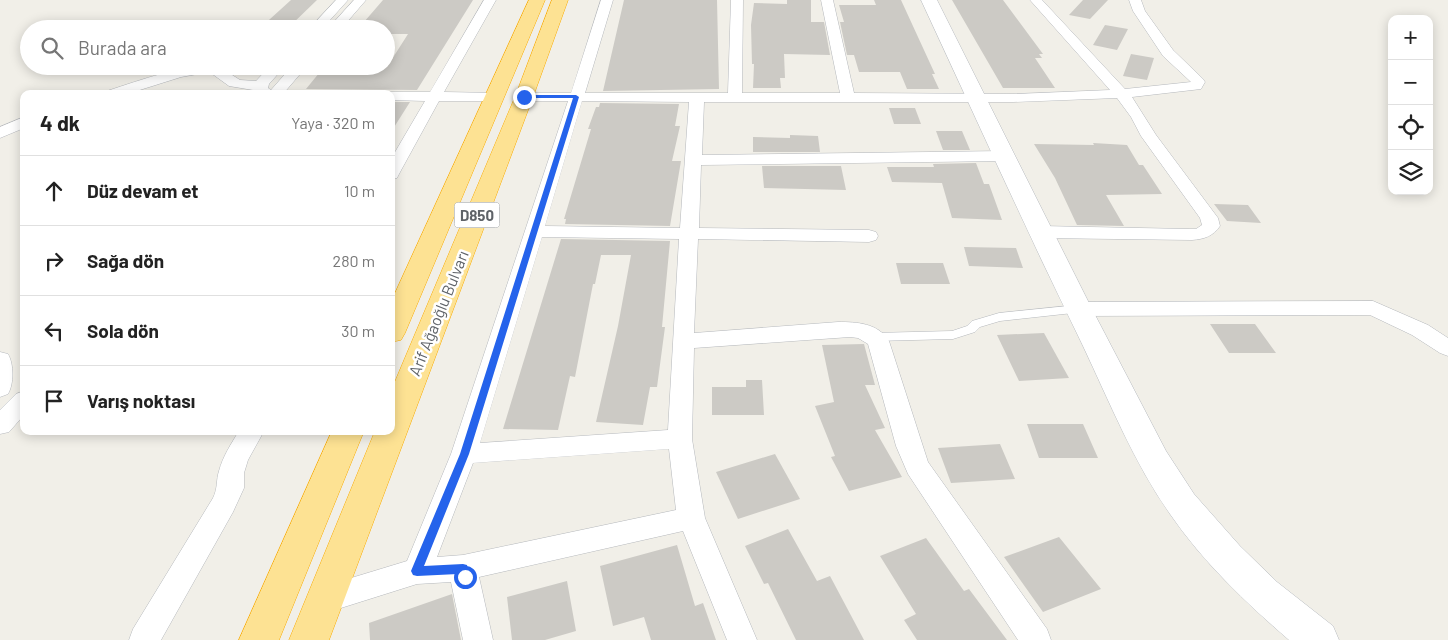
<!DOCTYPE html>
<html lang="tr">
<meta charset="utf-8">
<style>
body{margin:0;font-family:Barlow,sans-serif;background:#f2f2f2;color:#222}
.controls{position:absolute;right:15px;top:15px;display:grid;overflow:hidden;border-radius:10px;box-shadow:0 2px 12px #0003}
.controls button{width:45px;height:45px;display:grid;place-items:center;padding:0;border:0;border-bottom:1px solid #e0e0e0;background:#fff;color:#222;font:25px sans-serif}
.stop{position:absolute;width:15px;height:15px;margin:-11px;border:4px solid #2563eb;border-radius:50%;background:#fff}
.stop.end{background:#2563eb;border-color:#fff;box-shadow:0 1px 5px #0008}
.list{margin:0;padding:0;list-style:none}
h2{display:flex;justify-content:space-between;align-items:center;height:65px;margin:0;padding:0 20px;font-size:21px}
h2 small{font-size:16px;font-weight:400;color:#767676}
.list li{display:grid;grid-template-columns:32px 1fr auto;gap:15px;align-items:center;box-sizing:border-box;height:70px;padding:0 20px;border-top:1px solid #e0e0e0}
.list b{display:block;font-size:19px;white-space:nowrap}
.list em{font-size:16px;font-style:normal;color:#767676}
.icon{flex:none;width:28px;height:28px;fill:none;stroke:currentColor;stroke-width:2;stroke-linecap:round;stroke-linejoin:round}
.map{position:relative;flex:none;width:1448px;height:640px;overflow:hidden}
.search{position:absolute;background:#fff;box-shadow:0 2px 12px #0003;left:20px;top:20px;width:375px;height:55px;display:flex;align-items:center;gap:12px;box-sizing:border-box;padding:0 18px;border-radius:28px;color:#767676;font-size:19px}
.panel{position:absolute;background:#fff;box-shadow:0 2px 12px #0003;left:20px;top:90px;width:375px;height:345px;border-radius:10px}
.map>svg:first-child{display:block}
.building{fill:#cccac5}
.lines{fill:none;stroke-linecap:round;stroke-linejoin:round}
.lane-casing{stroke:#b5b8bc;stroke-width:1}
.street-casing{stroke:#b5b8bc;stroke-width:1}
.secondary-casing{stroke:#b6babf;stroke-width:1}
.highway-casing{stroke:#f9ab00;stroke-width:1}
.lane{fill:#fff;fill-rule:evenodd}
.street{fill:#fff;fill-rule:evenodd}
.secondary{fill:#fff;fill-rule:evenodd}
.highway{fill:#fde293;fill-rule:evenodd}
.route{fill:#2563eb}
.labels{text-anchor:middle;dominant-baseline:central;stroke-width:5;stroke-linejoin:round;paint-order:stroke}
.shield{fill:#fff;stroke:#8f9295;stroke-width:1}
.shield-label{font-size:15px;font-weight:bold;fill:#5f6368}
.street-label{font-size:16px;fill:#5f6368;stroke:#fff}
</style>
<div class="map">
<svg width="1448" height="640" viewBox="0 0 1448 640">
<rect width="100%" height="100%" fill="#f1efe8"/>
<path class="building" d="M291,0H317L287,29H259Z
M383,0H473L417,90L306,89L324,67H387L408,34H386V29H358Z
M624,0H717L719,89L603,91Z
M787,0H811V22H824L830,55L784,54L785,78H780L781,88H753L754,64H752L751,25L754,3L787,4Z
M874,0H901L935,74H932L939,89H907L900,72H859L854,55H847L840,22H844L839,5H876Z
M952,0H1003L1043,54H1039L1042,58H1035L1055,88H1003Z
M1083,0H1108L1090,19L1069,15Z
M1105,25L1128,29L1117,50L1093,45Z
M1131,54L1154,58L1147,80L1123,76Z
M391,102H410L391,132Z
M600,103L679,104L675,126H680L672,161H681L670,226L565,224L566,219H564L591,129H588L596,107H599Z
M889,108H915L921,124H894Z
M936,131H962L970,150H943Z
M790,135L818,136L820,152H753V137L790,138Z
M1093,143L1127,145L1139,165H1143L1162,194L1106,195L1124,226L1077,225L1055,178L1034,144L1094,145Z
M976,163L984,184H989L1002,220L952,218L942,183L892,182L887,167H934L933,164Z
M762,166H841L846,190L764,188Z
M1214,204L1248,205L1261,223L1227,221Z
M561,239L670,241L662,327H665L657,387H650L643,425L596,422L618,326L631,255H601L595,284H593L575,377L570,376L558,430L503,429Z
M964,247L1016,248L1023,268L969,266Z
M896,263H943L950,284H901Z
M1210,324H1255L1276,353H1229Z
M1044,333L1069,378L1019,381L997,335Z
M864,344L875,385H865L885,428L875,430L902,477L849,491L831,457L835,456L815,406L834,402L822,345Z
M746,380H762L764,415H712V387H746Z
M1027,424H1083L1098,458H1039Z
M1000,444L1015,479L951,483L938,448Z
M775,454L800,499L738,519L716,472Z
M788,529L817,581L830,576L864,640H796L768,583L764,584L745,546Z
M1059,537L1101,589L1043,612L1004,557Z
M926,538L964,591L969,589L1007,640H917L904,620L916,614L880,556Z
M677,545L695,606L703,603L716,640H651L644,617L613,626L600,566Z
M567,581L576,631L545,640H512L507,597Z
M452,594L461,640H370L369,623Z"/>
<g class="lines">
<defs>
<path id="lane" d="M1078,305L1084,309L1082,312L1000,321L980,327L975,332L953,339L874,341L868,337L874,333L952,331L967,326L972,321L999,313Z"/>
<path id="street" d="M336,0H348L322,29H309Z
M354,0H366L341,29H333L331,26L333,23Z
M484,0H496L444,92L495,93L500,94L502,97L500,100L495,101H439L399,174L397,178L391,179V159L425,101L391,100V94H385L391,92H430Z
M601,0H613L585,93H728L731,0H743L742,93H840L821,0H833L854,93L1013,94L1110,90L1030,0H1042L1125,89L1191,82L1163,56L1133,11L1129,0H1141L1145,11L1173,50L1203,79L1205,82L1201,89L1132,97L1156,135L1218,218L1220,226C1213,236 1205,239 1192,240L1040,238L1033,236L1031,232L1033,228L1040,226L1189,229H1196L1202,225L1200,218L1141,136L1131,117L1117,98L1013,102H704L702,155L1004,151L1010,153L1012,156L1010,159L1004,161L701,165L699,228L869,230L876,232L878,236L876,240L869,242L698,239L694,333L838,322C857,322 878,323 889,341L928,462L1047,629L1051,640H1018L908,474L896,446L868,344L858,338L850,337L694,348L692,439L705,518L757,640H727L683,531L479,577L493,640H463L451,582L417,584L325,613L315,609L310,599L315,589L407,561L451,454L568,101H524L519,100L517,97L519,94L524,93H571ZM582,101L689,102L680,228L545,226ZM542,237L679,239L668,430L480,443ZM669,449L676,510L463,555L437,557L473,463Z
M218,66L240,80L256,81L270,66H285L269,84L268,88L271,90L292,66H307L283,94H257L253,90L229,86L211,73H203L181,77L127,94H105L107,91C144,79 178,66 218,66Z
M24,117V128L0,138V127Z
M1373,301L1428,325L1448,338V356L1440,353L1412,335L1370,315L1078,316L1071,314L1068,309L1071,304L1078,302Z
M0,352L8,354C14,364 14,384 8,394L0,397Z
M24,391V415L9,432L0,434V410L16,394Z
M239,431H264L248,460L244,473V488L233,512L161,640H129L133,629L213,498C218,488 216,480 219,471C223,456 231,444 239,431Z"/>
<path id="secondary" d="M921,0H937L1092,309L1166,451L1194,494L1240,546L1277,582L1333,626L1339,640H1289C1245,602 1203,562 1170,514C1134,463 1110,403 1083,346C1027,232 975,116 921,0Z"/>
<path id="highway" d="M529,0H545L405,333L401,340L391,342V302Z
M552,0H568L533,97L329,640H289L375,431H391V391L515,97Z
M332,431H364L279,640H239Z"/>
</defs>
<use href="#lane" class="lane-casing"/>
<use href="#street" class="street-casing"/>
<use href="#secondary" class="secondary-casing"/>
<use href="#highway" class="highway-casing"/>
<use href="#lane" class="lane"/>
<use href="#street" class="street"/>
<use href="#secondary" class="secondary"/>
<use href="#highway" class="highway"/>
</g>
<path class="route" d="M576,95L579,97L469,454L424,566L463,564L467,565L470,577L469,581L465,582L461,581L458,574L417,576L413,575L411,571L460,454L573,98H524L521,97L524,95Z"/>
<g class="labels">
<rect class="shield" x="454.5" y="202.5" width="45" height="25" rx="4"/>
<g class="shield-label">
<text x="477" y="215">D850</text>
</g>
<g class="street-label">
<text transform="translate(438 313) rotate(-68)">Arif Ağaoğlu Bulvarı</text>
</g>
</g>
</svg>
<div class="controls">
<button>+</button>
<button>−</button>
<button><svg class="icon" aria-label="locate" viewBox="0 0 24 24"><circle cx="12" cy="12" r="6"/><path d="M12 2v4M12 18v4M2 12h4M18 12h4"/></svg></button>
<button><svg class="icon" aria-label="layers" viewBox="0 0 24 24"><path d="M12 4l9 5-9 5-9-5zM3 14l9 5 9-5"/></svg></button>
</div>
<div class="stop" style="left:465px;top:577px"></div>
<div class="stop end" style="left:524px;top:97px"></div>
<div class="search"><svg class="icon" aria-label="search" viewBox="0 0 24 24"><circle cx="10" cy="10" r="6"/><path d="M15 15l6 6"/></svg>Burada ara</div>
<section class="panel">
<h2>4 dk<small>Yaya · 320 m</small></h2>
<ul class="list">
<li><svg class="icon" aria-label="ahead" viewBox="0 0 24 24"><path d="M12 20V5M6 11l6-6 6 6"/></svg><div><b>Düz devam et</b></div><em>10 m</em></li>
<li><svg class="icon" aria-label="right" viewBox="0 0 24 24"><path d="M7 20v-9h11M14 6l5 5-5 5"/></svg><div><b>Sağa dön</b></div><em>280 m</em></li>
<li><svg class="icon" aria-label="left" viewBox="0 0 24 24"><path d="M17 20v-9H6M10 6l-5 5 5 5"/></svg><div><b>Sola dön</b></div><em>30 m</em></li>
<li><svg class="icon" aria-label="arrive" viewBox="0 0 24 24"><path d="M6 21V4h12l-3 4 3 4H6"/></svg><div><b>Varış noktası</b></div></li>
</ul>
</section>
</div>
